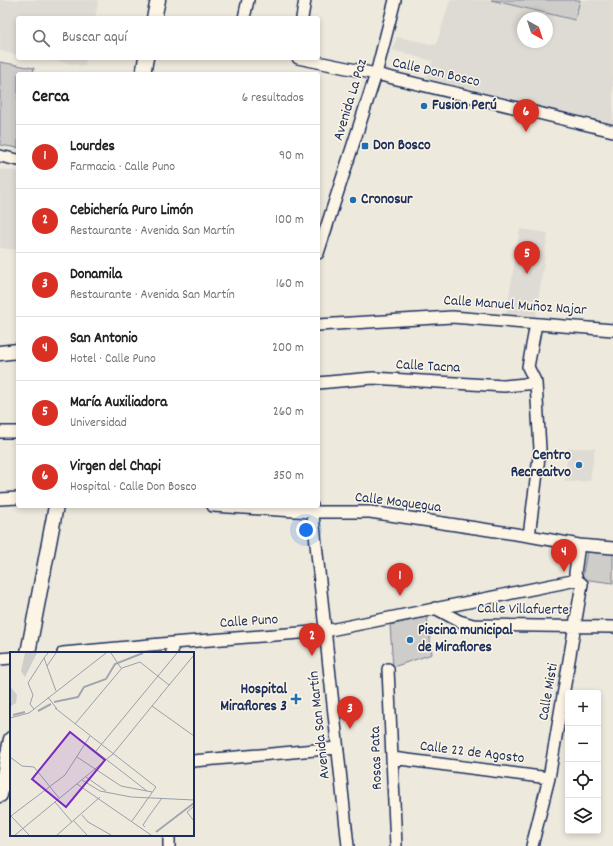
<!DOCTYPE html>
<html lang="es">
<meta charset="utf-8">
<style>
body{margin:0;font-family:Dekko,sans-serif;background:#f2f2f2;color:#202124}
.controls{position:absolute;right:12px;bottom:12px;display:grid;overflow:hidden;border-radius:4px;box-shadow:0 2px 6px #0003}
.controls button{width:36px;height:36px;display:grid;place-items:center;padding:0;border:0;border-bottom:1px solid #e0e0e0;background:#fff;color:#202124;font:20px sans-serif}
.compass{position:absolute;left:517px;top:12px;width:36px;height:36px;border-radius:50%;background:#fff;box-shadow:0 2px 6px #0003;rotate:141deg}
.you{position:absolute;left:306px;top:530px;width:14px;height:14px;margin:-10px;border:3px solid #fff;border-radius:50%;background:#1a73e8;box-shadow:0 0 0 6px #1a73e833}
.badge{display:grid;place-items:center;width:26px;height:26px;border-radius:50%;background:#d93025;color:#fff;font-size:13px;font-weight:700}
.pin{position:absolute;translate:-50% -33px;filter:drop-shadow(0 1px 2px #0008)}
.pin::after{content:'';position:absolute;top:21px;width:14px;height:12px;background:inherit;clip-path:polygon(0 0,100% 0,50% 100%)}
.list{margin:0;padding:0;list-style:none}
h2{display:flex;justify-content:space-between;align-items:center;height:52px;margin:0;padding:0 16px;font-size:17px}
h2 small{font-size:13px;font-weight:400;color:#757577}
.list li{display:grid;grid-template-columns:26px 1fr auto;gap:12px;align-items:center;box-sizing:border-box;height:64px;padding:0 16px;border-top:1px solid #e0e0e0}
.list b{display:block;font-size:15px;white-space:nowrap}
.list p{margin:0;font-size:13px;white-space:nowrap;color:#757577}
.list em{font-size:13px;font-style:normal;color:#757577}
.icon{flex:none;width:22px;height:22px;fill:none;stroke:currentColor;stroke-width:2;stroke-linecap:round;stroke-linejoin:round}
.map{position:relative;flex:none;width:613px;height:846px;overflow:hidden}
.search{position:absolute;background:#fff;box-shadow:0 2px 6px #0003;left:16px;top:16px;width:304px;height:44px;display:flex;align-items:center;gap:10px;box-sizing:border-box;padding:0 14px;border-radius:4px;color:#757577;font-size:15px}
.panel{position:absolute;background:#fff;box-shadow:0 2px 6px #0003;left:16px;top:72px;width:304px;height:436px;border-radius:4px}
.map>svg:first-child{display:block}
.built{fill:#dedbd4;fill-rule:evenodd}
.green{fill:#cfcdca;stroke:#757e94}
.lines{fill:none;stroke-linecap:round;stroke-linejoin:round}
.minor-casing{stroke:#1b2f5e;stroke-width:14}
.major-casing{stroke:#1b2f5e;stroke-width:17}
.minor{stroke:#fcf5e5;stroke-width:11}
.major{stroke:#fcf5e5;stroke-width:14}
.poi-dot{fill:#1f6fb2;stroke:#fcf5e5;stroke-width:1.5}
.labels{text-anchor:middle;dominant-baseline:central;stroke-width:3;stroke-linejoin:round;paint-order:stroke}
.street-label{font-size:15px;fill:#1b2f5e;stroke:#fcf5e5}
.poi-label{font-size:15px;font-weight:bold;fill:#1b2f5e;stroke:#fcf5e5;text-anchor:start}
.inset-river{fill:none;stroke:#a2a7af;stroke-width:2}
.inset-road{fill:none;stroke:#9a9faa;stroke-width:1}
.view{fill:#7b2cbf;fill-opacity:0.15;stroke:#7b2cbf;stroke-width:2}
.inset-edge{fill:none;stroke:#1b2f5e;stroke-width:2}
</style>
<div class="map">
<svg width="613" height="846" viewBox="0 0 613 846">
<rect width="100%" height="100%" fill="#eee9dd"/>
<filter id="ink" filterUnits="userSpaceOnUse"><feTurbulence type="fractalNoise" baseFrequency=".025" numOctaves="2"/><feDisplacementMap in="SourceGraphic" scale="8" xChannelSelector="R" yChannelSelector="G"/><feConvolveMatrix kernelMatrix="1 2 1 2 8 2 1 2 1" color-interpolation-filters="sRGB"/></filter>
<g filter="url(#ink)">
<path class="built" d="M0,0H97L98,2L95,18H18V55L0,51Z
M450,0H613V128L601,126L426,78L432,61L392,50L397,37L436,45ZM523,18H547V42H523Z
M39,58H86L85,66Z
M0,169L18,172V250L0,248Z
M520,229L548,233L536,316L506,314Z
M568,448H595L590,481L565,482Z"/>
<path class="green" d="M491,0H580L575,20Z
M0,62L34,68L33,74H18V148L0,145Z
M587,551L613,554V583L582,579Z
M427,617L432,654L393,667L390,625Z"/>
<g class="lines">
<defs>
<path id="minor" d="M244,18L248,0
M302,18L305,0
M298,58L376,74L613,131
M0,156L18,160
M318,253L376,74L395,0
M318,325L452,317L613,330
M318,383L373,378L504,386L536,383
M0,432H18
M0,499L18,498
M213,506L312,512H370L529,536L579,545L613,548
M312,506L348,846
M529,536L540,449L536,383L528,367L536,324
M435,608L459,621L473,625L613,627
M63,653L172,643L325,631L577,580
M172,653V643
M0,659L11,658
M388,669L396,846
M392,758L549,778
M193,761L337,748
M169,846V835
M532,846L549,778L582,584L577,580L575,573L579,545"/>
<path id="major" d="M154,18L158,0
M143,74L146,58
M0,353L18,351
M28,653L56,506
M0,795L11,739"/>
</defs>
<use href="#minor" class="minor-casing"/>
<use href="#major" class="major-casing"/>
<use href="#minor" class="minor"/>
<use href="#major" class="major"/>
</g>
</g>
<g class="poi-dot">
<circle cx="424" cy="106" r="4"/>
<rect x="361" y="142" width="8" height="8" rx="2"/>
<circle cx="353" cy="200" r="4"/>
<circle cx="579" cy="465" r="4"/>
<circle cx="410" cy="640" r="4"/>
<path d="M294 693h4v4h4v4h-4v4h-4v-4h-4v-4h4z"/>
</g>
<g class="labels">
<g class="street-label">
<text transform="translate(436 73) rotate(13)">Calle Don Bosco</text>
<text transform="translate(351 100) rotate(-73)">Avenida La Paz</text>
<text transform="translate(515 306) rotate(4)">Calle Manuel Muñoz Najar</text>
<text transform="translate(428 367) rotate(3)">Calle Tacna</text>
<text transform="translate(398 503) rotate(7)">Calle Moquegua</text>
<text transform="translate(523 610) rotate(1)">Calle Villafuerte</text>
<text transform="translate(249 622) rotate(-4)">Calle Puno</text>
<text transform="translate(549 692) rotate(-80)">Calle Misti</text>
<text transform="translate(320 725) rotate(-96)">Avenida San Martín</text>
<text transform="translate(472 753) rotate(7)">Calle 22 de Agosto</text>
<text transform="translate(377 758) rotate(-92)">Rosas Pata</text>
</g>
<g class="poi-label">
<text x="432" y="106">Fusion Perú</text>
<text x="373" y="146">Don Bosco</text>
<text x="361" y="200">Cronosur</text>
<text x="571" y="456" text-anchor="end">Centro<tspan x="571" dy="17">Recreaitvo</tspan></text>
<text x="418" y="631">Piscina municipal<tspan x="418" dy="17">de Miraflores</tspan></text>
<text x="287" y="690" text-anchor="end">Hospital<tspan x="287" dy="17">Miraflores 3</tspan></text>
</g>
</g>
<g transform="translate(10 652)">
<rect width="184" height="184" fill="#eee9dd"/>
<path d="M15,1H27L15,25L11,19ZM0,34L7,43L6,51L0,55Z" fill="#cfcdca"/>
<path class="inset-river" d="M44,50L68,45L74,35L96,27L105,12L133,1M28,59L41,52M3,63L15,60M146,180L184,151"/>
<path class="inset-road" d="M38,1L34,6L46,39M101,1L111,16M37,14L46,1M150,44L184,3M38,45L47,57M142,54L184,84M45,56L146,135L122,169M24,57L20,52L23,43L18,31L34,6M0,66L19,61L96,1M65,72L112,16L130,10L159,33M75,91L137,139M86,99L167,1M0,105L12,114L24,115M67,105L111,134L142,140M24,115L49,146M76,125L96,139M72,128L90,139L121,145L184,148M67,132L141,183M45,150L62,170M184,154L177,160L184,169M72,163L78,170L101,183M139,164L152,146M64,169L77,183M135,175L133,173L139,164M5,183L103,102L151,43M19,183L1,164L55,123L80,84M47,183L90,145"/>
<path class="view" d="M60,80L95,108L56,155L22,127Z"/>
<rect width="184" height="184" class="inset-edge"/>
</g>
</svg>
<div class="controls">
<button>+</button>
<button>−</button>
<button><svg class="icon" aria-label="locate" viewBox="0 0 24 24"><circle cx="12" cy="12" r="6"/><path d="M12 2v4M12 18v4M2 12h4M18 12h4"/></svg></button>
<button><svg class="icon" aria-label="layers" viewBox="0 0 24 24"><path d="M12 4l9 5-9 5-9-5zM3 14l9 5 9-5"/></svg></button>
</div>
<svg class="compass" viewBox="-18 -18 36 36"><path d="M0-13l5 13h-10z" fill="#e53935"/><path d="M0 13l5-13h-10z" fill="#757577"/></svg>
<div class="you"></div>
<div class="pin badge" style="left:400px;top:596px">1</div>
<div class="pin badge" style="left:312px;top:656px">2</div>
<div class="pin badge" style="left:350px;top:729px">3</div>
<div class="pin badge" style="left:564px;top:572px">4</div>
<div class="pin badge" style="left:527px;top:274px">5</div>
<div class="pin badge" style="left:526px;top:132px">6</div>
<div class="search"><svg class="icon" aria-label="search" viewBox="0 0 24 24"><circle cx="10" cy="10" r="6"/><path d="M15 15l6 6"/></svg>Buscar aquí</div>
<section class="panel">
<h2>Cerca<small>6 resultados</small></h2>
<ul class="list">
<li><span class="badge">1</span><div><b>Lourdes</b><p>Farmacia · Calle Puno</p></div><em>90 m</em></li>
<li><span class="badge">2</span><div><b>Cebichería Puro Limón</b><p>Restaurante · Avenida San Martín</p></div><em>100 m</em></li>
<li><span class="badge">3</span><div><b>Donamila</b><p>Restaurante · Avenida San Martín</p></div><em>160 m</em></li>
<li><span class="badge">4</span><div><b>San Antonio</b><p>Hotel · Calle Puno</p></div><em>200 m</em></li>
<li><span class="badge">5</span><div><b>María Auxiliadora</b><p>Universidad</p></div><em>260 m</em></li>
<li><span class="badge">6</span><div><b>Virgen del Chapi</b><p>Hospital · Calle Don Bosco</p></div><em>350 m</em></li>
</ul>
</section>
</div>
